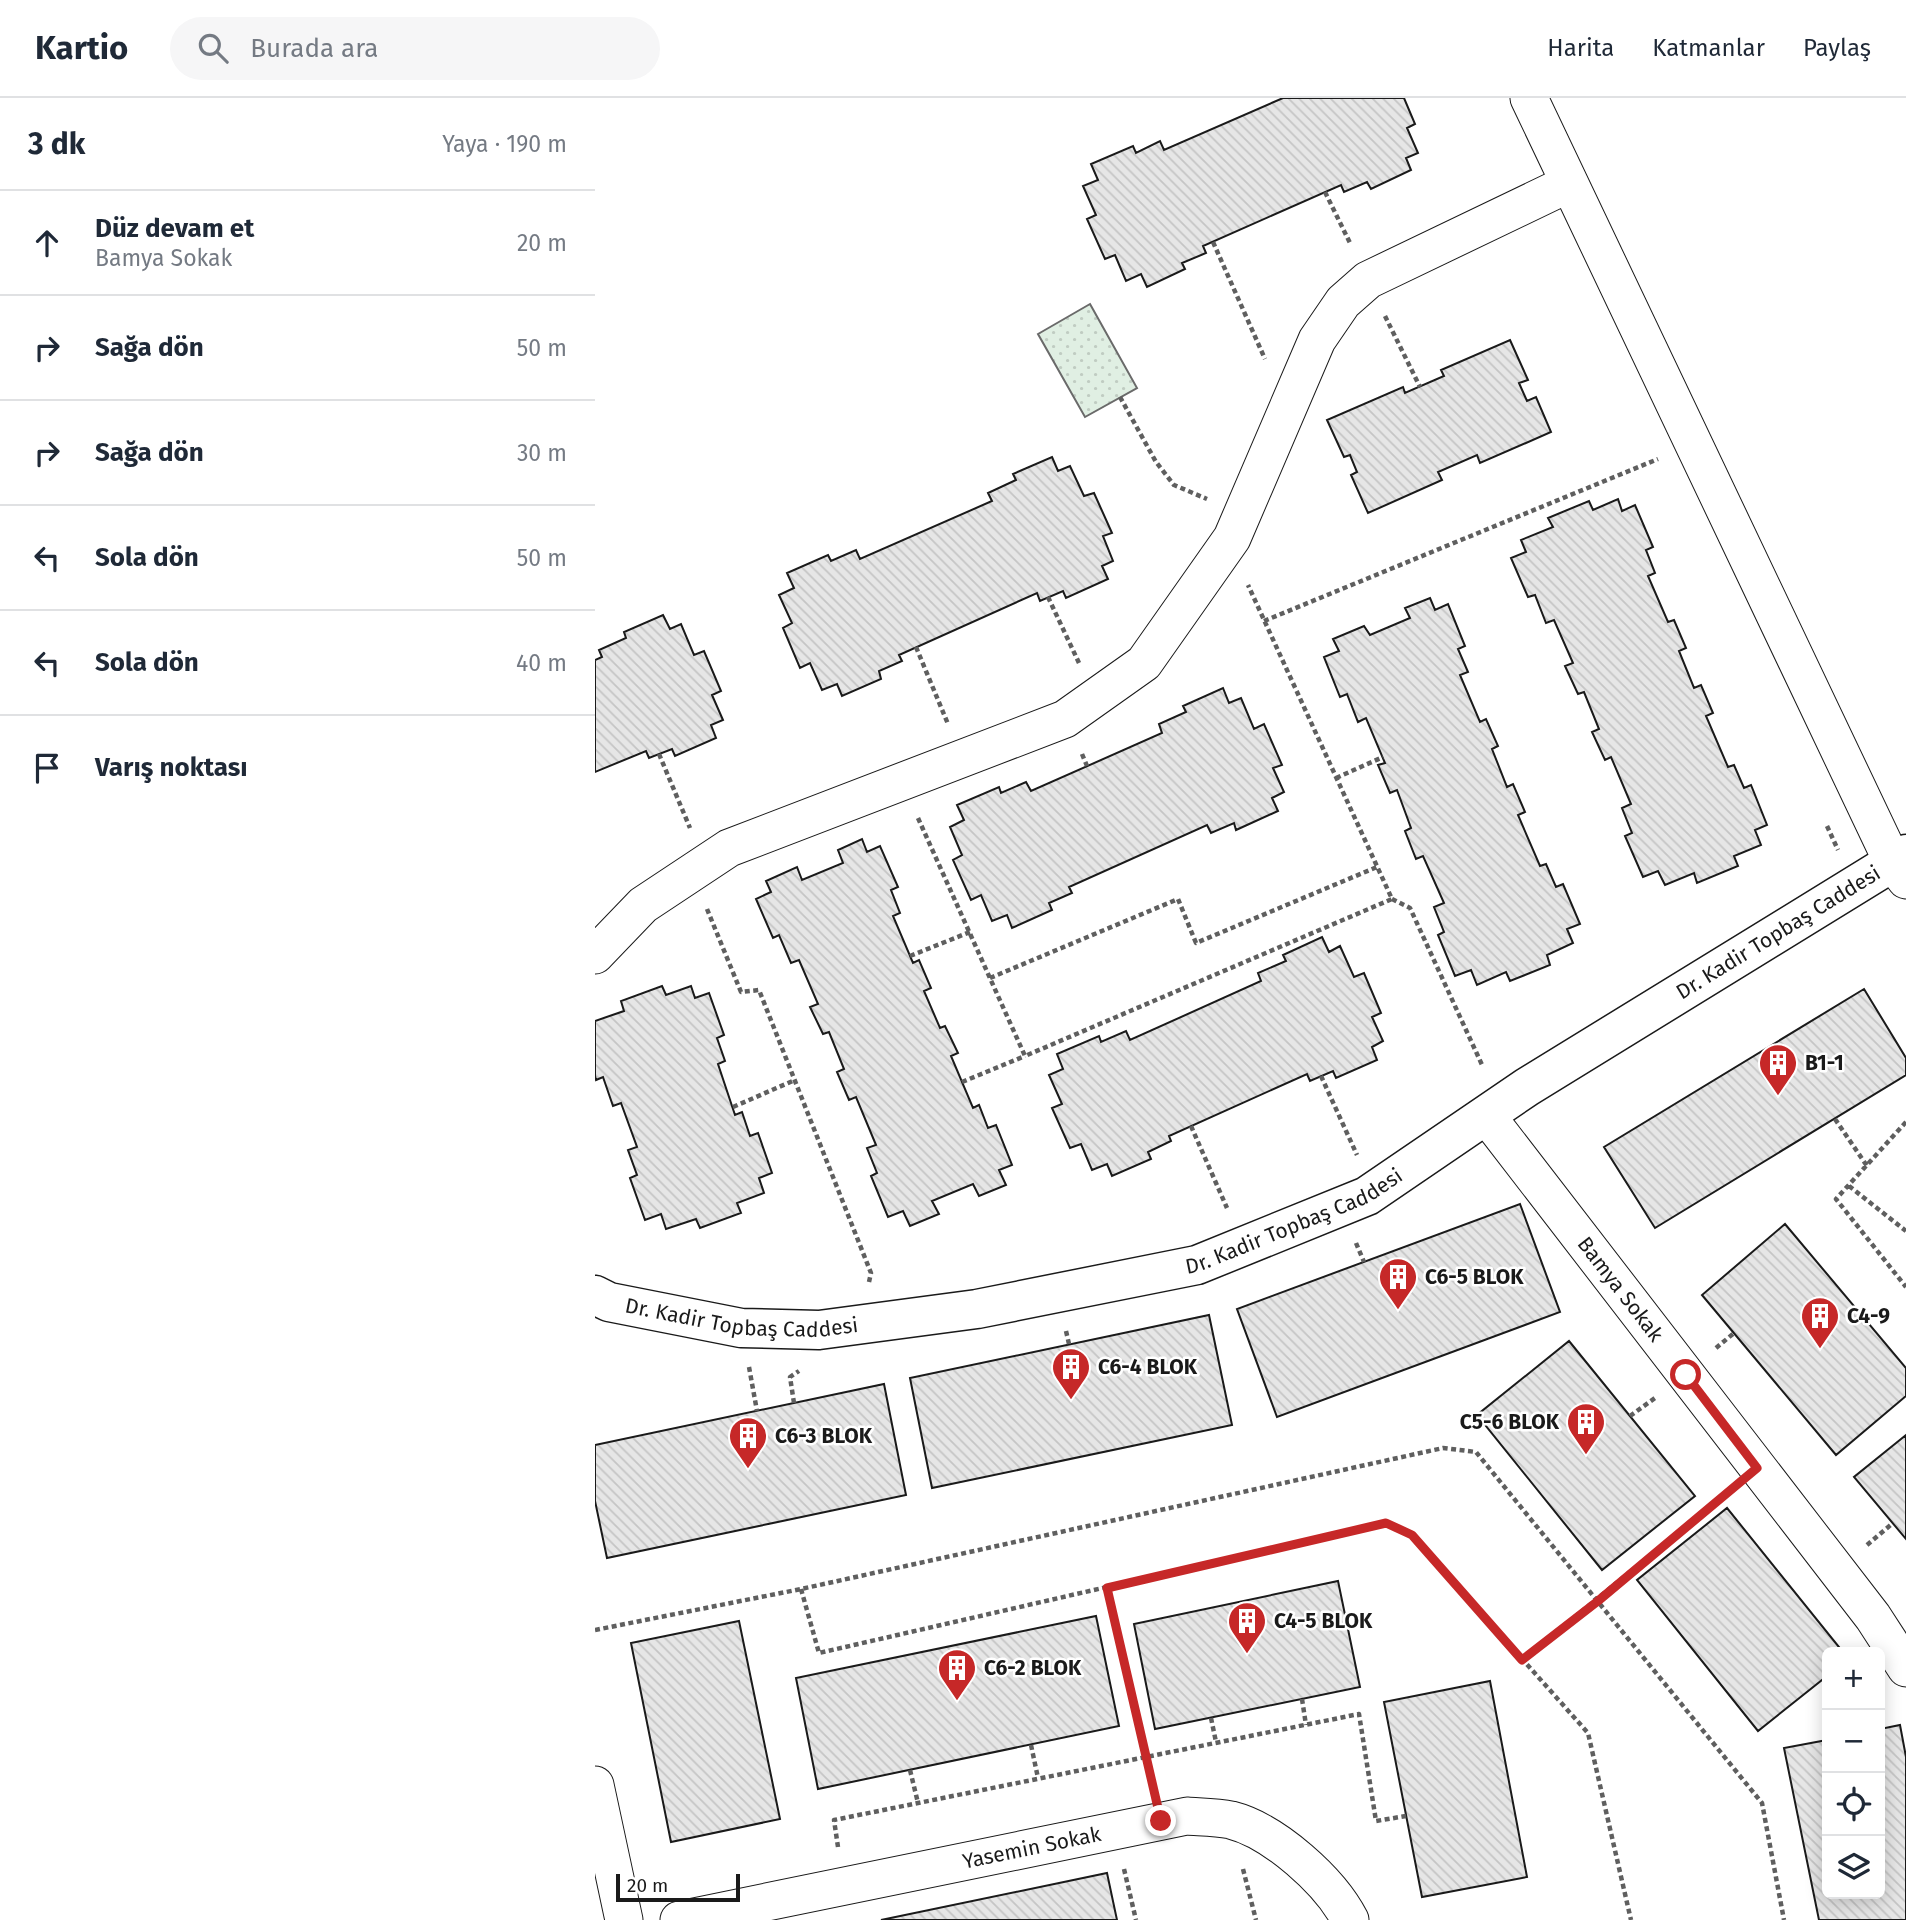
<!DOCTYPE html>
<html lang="tr">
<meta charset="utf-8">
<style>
body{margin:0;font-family:"Fira Sans",sans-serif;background:#f6f6f7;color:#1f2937}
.controls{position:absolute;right:21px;bottom:21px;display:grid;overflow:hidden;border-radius:10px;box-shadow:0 4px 18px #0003}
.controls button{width:63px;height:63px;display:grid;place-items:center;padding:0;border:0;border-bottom:2px solid #e0e1e3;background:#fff;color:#1f2937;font:35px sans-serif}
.scale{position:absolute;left:21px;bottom:18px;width:124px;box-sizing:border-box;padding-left:7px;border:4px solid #1a1a1a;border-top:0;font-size:19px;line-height:24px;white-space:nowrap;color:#1a1a1a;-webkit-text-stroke:5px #fff;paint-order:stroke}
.stop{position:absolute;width:21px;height:21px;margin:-16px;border:5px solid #c62828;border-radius:50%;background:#fff}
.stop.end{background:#c62828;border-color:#fff;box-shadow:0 2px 7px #0008}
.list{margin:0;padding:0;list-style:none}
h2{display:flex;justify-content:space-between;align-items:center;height:91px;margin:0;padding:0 28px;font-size:30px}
h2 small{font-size:23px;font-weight:400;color:#747a83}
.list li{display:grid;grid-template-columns:46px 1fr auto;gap:21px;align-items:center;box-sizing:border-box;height:105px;padding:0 28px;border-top:2px solid #e0e1e3}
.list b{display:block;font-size:26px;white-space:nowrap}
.list p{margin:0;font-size:23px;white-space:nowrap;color:#747a83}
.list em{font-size:23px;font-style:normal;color:#747a83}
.icon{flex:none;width:38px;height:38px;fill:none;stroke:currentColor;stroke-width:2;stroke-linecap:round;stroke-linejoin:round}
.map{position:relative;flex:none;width:1311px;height:1822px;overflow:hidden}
header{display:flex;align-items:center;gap:42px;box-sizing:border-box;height:98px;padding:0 35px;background:#fff;border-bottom:2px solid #e0e1e3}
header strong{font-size:33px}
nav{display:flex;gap:38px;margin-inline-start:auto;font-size:24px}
.search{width:490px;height:63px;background:#f6f6f7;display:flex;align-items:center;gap:18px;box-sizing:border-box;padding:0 24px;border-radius:38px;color:#747a83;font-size:26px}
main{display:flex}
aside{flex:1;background:#fff}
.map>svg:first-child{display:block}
.grass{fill:url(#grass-dots);stroke:#6a6a6a;stroke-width:2}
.building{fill:url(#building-back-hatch);stroke:#1a1a1a;stroke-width:2}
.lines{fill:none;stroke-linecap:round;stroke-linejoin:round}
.street-casing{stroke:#1a1a1a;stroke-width:39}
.secondary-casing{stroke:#1a1a1a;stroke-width:41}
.path{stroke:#5f5f5f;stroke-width:4.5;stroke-dasharray:5 3.5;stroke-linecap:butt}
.street{stroke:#fff;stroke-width:37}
.secondary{stroke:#fff;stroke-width:38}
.route{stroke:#c62828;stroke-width:9}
.labels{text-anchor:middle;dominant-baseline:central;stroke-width:5;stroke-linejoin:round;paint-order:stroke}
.street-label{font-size:21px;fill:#1a1a1a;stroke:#fff}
.poi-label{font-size:21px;font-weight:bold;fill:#1a1a1a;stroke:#fff;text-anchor:start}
</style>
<header>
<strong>Kartio</strong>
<div class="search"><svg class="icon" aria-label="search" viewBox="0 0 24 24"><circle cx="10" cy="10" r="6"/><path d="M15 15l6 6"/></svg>Burada ara</div>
<nav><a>Harita</a><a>Katmanlar</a><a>Paylaş</a></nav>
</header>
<main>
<aside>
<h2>3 dk<small>Yaya · 190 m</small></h2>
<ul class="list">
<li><svg class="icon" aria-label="ahead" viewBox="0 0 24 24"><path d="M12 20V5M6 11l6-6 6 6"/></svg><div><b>Düz devam et</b><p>Bamya Sokak</p></div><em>20 m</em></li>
<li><svg class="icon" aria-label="right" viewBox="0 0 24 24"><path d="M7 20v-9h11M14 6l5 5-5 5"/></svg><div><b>Sağa dön</b></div><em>50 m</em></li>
<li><svg class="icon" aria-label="right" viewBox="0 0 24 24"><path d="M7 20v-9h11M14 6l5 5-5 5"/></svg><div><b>Sağa dön</b></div><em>30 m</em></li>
<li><svg class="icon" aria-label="left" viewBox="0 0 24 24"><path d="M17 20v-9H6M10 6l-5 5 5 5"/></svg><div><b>Sola dön</b></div><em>50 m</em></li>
<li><svg class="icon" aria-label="left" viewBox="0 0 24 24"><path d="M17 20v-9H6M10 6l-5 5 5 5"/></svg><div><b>Sola dön</b></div><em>40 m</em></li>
<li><svg class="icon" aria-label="arrive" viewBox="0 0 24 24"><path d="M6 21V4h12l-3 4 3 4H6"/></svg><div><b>Varış noktası</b></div></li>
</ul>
</aside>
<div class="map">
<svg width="1311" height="1822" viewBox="0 0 1311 1822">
<defs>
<pattern id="grass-dots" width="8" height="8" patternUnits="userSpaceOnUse" patternTransform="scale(1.75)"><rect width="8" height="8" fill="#e0efe3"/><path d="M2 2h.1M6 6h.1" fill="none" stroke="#c0ccc2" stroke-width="1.8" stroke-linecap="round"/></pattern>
<pattern id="building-back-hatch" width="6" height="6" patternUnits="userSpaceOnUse" patternTransform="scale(1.75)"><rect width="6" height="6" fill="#e6e6e6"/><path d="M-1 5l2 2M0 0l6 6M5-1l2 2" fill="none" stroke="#c5c5c5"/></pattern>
</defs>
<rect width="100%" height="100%" fill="#fff"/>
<path class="grass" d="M495,206L542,290L490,319L443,236Z"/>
<path class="building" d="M688,0H809L820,26L812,30L823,55L811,60L816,72L776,91L772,84L749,94L746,87L608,148L611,155L587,165L590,171L552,189L546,176L531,183L520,157L510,161L492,121L501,117L488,88L503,82L496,66L538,48L541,55L565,43L569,52Z
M915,242L933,282L924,285L932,303L941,299L956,334L885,365L882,357L843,374L847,382L773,415L756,377L762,374L755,357L749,359L732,322L808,289L810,295L849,278L846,272Z
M457,359L463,373L475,368L489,398L499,395L517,435L508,438L518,463L507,468L513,481L471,500L468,493L445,503L442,495L304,557L307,563L284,573L286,581L247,598L242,586L227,592L215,565L205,570L188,530L197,525L184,497L199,490L192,475L233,457L236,463L261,452L265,461L397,403L393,395L421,382L418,376Z
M1023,401L1027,413L1040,407L1058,449L1051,452L1060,475L1053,478L1073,524L1079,522L1091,550L1084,553L1099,590L1106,587L1118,615L1111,618L1133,669L1139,667L1149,690L1156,687L1172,727L1160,732L1166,747L1139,758L1143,768L1102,785L1099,775L1070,787L1063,773L1048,779L1030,738L1037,735L1027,710L1036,706L1016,659L1010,662L997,634L1004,631L989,594L983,596L970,568L978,565L959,522L951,525L940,497L933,499L916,460L931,454L926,442L958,429L953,420L994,403L998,412Z
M835,500L840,512L853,506L870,548L863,551L873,574L865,577L885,624L891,621L903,648L897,651L912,689L918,686L930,714L923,717L945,768L951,766L961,789L968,786L985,826L972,831L978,845L952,857L955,867L915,883L911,874L882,887L876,872L860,878L843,837L849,834L839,809L849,805L828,758L821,761L810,733L816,730L802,692L795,695L783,667L790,665L771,620L763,624L752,596L745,599L729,559L744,553L738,541L769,528L775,537L815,520L810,510Z
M68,517L75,531L86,526L99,557L109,553L126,593L117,597L128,622L116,627L121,640L80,658L77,651L54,660L51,653L0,674V562L7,559L4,552L31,540L29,534Z
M628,590L634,605L646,600L659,631L669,626L687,667L678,670L689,694L677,700L683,713L641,732L639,725L616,735L612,727L474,789L477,795L454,805L457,812L417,830L412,817L397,823L386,797L376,802L358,762L367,757L355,729L369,722L362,707L404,689L406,695L431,684L436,693L567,635L564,626L591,614L588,608Z
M267,741L272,754L285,748L303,789L296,792L305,815L298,818L318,865L324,862L336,890L329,893L345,930L350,928L363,955L356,958L378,1010L384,1007L393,1030L401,1027L417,1067L404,1072L411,1087L384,1098L378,1086L337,1103L344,1116L315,1128L308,1113L293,1119L276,1078L282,1075L272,1050L281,1047L261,999L254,1002L242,974L249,971L234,934L228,936L215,909L223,906L204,862L196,865L184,837L178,840L161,801L176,794L171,783L202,769L207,782L248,765L243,752Z
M727,839L734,854L745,848L759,879L769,875L786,915L777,919L788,943L777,949L782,962L741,980L738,973L715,983L712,976L574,1038L576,1043L553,1054L556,1061L517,1078L512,1066L497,1072L486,1046L475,1050L457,1010L467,1006L454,977L468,971L462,956L504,938L506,944L531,933L535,942L666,883L663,875L691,863L688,857Z
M67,888L71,897L96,888L100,900L114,895L129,937L122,940L130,963L123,966L140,1017L147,1014L155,1038L163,1035L177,1075L164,1080L169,1095L142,1105L146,1115L105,1130L101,1121L71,1131L66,1116L50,1122L35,1080L42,1077L33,1052L42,1049L26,1005L18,1008L8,979L1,982L0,978V923L29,913L26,903Z
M1269,891L1311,960V977L1060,1130L1009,1049Z
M925,1106L965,1214L682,1319L642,1211Z
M1190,1126L1311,1270V1298L1241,1357L1107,1197Z
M614,1217L637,1327L337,1390L315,1280Z
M974,1243L1100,1398L1007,1472L882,1317Z
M289,1286L311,1397L12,1460L0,1403V1347Z
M1311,1337V1441L1259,1379Z
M1132,1410L1248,1554H1232V1578L1163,1633L1042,1482Z
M743,1483L765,1589L560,1631L539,1526Z
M501,1518L524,1628L223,1691L201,1580Z
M144,1523L185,1721L76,1744L36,1545Z
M895,1583L932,1779L827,1799L789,1604Z
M1305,1627L1311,1659V1822H1224L1189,1650L1232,1642V1796H1285V1631Z
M512,1775L522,1822H286Z"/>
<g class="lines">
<defs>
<g id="street">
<path d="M934,0L1298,765L1311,782"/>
<path d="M0,857L48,807L134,750L470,621L549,565L637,440L722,242L748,204L773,182L973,86"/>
<path id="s1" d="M891,1017L1278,1519L1311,1570"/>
<path d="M0,1687L29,1822"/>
<path id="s2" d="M84,1822L592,1718C606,1719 622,1719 636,1722C679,1733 735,1783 755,1822"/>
</g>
<g id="secondary">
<path id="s3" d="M0,1197L14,1204L146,1230L224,1232L382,1211L602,1167L772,1098L932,989L1311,756"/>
</g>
</defs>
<use href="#street" class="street-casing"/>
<use href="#secondary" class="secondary-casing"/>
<path class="path" d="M730,94L756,147
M618,144L670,261
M790,218L825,289
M525,299L561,364L579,387L612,401
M453,499L484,565
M669,523L1063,361
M321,549L353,626
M64,656L95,730
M487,656L492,668
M741,680L788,659
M323,720L430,958L797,801L653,487
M1232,728L1243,752
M797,801L815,810L888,969
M112,811L146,894L164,892L276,1175L274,1184
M315,858L375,834
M395,880L583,801L601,845L782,769
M726,978L762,1057
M367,984L430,958
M138,1009L200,982
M1240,1021L1272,1068
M1311,1024L1241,1101L1311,1189
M596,1028L632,1110
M1254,1088L1311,1133
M761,1145L769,1164
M471,1233L474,1246
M1121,1250L1139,1235
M154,1269L162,1313
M199,1305L195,1279L204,1273
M1035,1318L1060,1300
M1272,1447L1298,1425
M512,1490L558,1687
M206,1491L224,1555L791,1425L817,1437L993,1635L1036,1822
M0,1532L206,1491L848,1350L881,1354L1167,1705L1189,1822
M927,1562L1133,1394
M707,1601L711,1627
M616,1620L621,1644
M436,1647L443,1680
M315,1672L323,1705
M243,1749L239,1722L764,1616L781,1723L811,1718
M529,1771L541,1822
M648,1771L661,1822"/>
<use href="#street" class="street"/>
<use href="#secondary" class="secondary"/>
</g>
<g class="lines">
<path class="route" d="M566,1723L512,1490L791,1425L817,1437L927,1562L1003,1503L1162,1370L1091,1277"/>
</g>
<defs>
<symbol id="building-pin" viewBox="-11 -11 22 30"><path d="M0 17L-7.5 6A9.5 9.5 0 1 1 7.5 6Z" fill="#c62828" stroke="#fff"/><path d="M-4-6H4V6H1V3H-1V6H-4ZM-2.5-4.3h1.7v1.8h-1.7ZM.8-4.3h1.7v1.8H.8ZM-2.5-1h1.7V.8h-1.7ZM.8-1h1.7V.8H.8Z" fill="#fff"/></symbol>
</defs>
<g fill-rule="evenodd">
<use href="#building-pin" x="1161" y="943" width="44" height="60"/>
<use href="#building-pin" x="781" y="1157" width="44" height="60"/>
<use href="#building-pin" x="1203" y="1196" width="44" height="60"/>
<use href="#building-pin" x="454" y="1247" width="44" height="60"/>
<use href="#building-pin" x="969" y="1302" width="44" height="60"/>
<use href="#building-pin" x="131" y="1316" width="44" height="60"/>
<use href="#building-pin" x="630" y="1501" width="44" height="60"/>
<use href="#building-pin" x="340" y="1548" width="44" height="60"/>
</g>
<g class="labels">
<g class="street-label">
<text stroke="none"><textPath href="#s3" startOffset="1284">Dr. Kadir Topbaş Caddesi</textPath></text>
<text stroke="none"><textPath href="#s3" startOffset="718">Dr. Kadir Topbaş Caddesi</textPath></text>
<text stroke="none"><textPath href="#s1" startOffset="220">Bamya Sokak</textPath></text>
<text stroke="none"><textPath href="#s3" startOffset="150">Dr. Kadir Topbaş Caddesi</textPath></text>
<text stroke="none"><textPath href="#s2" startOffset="360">Yasemin Sokak</textPath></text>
</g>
<g class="poi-label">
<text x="1210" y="965">B1-1</text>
<text x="830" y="1179">C6-5 BLOK</text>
<text x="1252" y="1218">C4-9</text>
<text x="503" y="1269">C6-4 BLOK</text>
<text x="964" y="1324" text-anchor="end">C5-6 BLOK</text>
<text x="180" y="1338">C6-3 BLOK</text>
<text x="679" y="1523">C4-5 BLOK</text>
<text x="389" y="1570">C6-2 BLOK</text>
</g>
</g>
</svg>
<div class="controls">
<button>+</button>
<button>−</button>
<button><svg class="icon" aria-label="locate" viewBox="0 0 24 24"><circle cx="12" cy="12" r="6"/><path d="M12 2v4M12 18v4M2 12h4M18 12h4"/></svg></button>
<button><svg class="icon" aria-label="layers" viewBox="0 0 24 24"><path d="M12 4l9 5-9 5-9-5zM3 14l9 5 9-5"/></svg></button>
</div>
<div class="scale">20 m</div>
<div class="stop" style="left:1091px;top:1277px"></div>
<div class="stop end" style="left:566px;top:1723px"></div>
</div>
</main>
